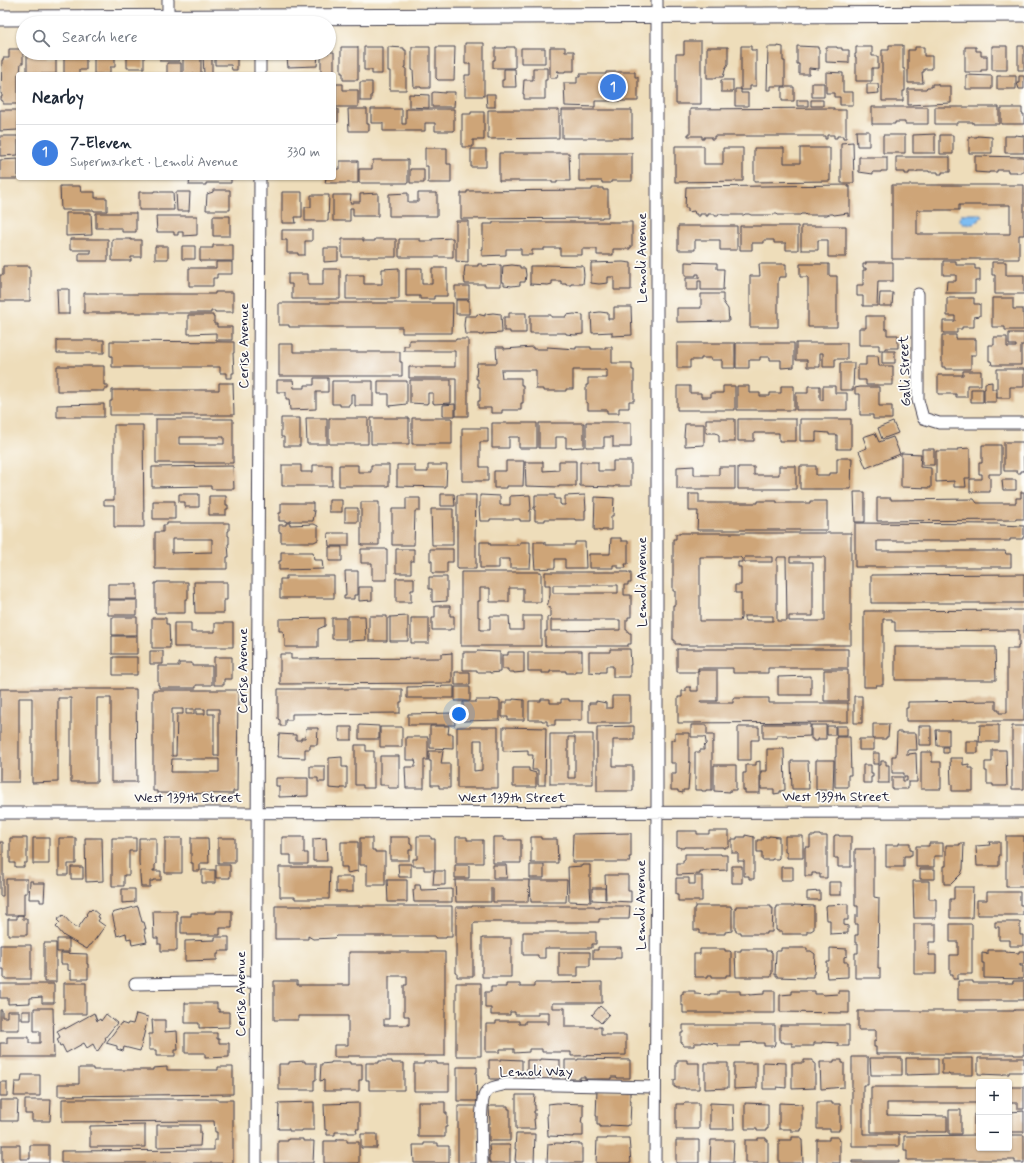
<!DOCTYPE html>
<meta charset="utf-8">
<style>
body{margin:0;font-family:Mynerve,sans-serif;background:#f6f6f7;color:#1f2937}
.controls{position:absolute;right:12px;bottom:12px;display:grid;overflow:hidden;border-radius:4px;box-shadow:0 1px 3px #0004}
.controls button{width:36px;height:36px;display:grid;place-items:center;padding:0;border:0;border-bottom:1px solid #e0e1e3;background:#fff;color:#1f2937;font:20px sans-serif}
.you{position:absolute;left:459px;top:714px;width:14px;height:14px;margin:-10px;border:3px solid #fff;border-radius:50%;background:#1a73e8;box-shadow:0 0 0 6px #1a73e833}
.badge{display:grid;place-items:center;width:26px;height:26px;border-radius:50%;background:#0b8043;color:#fff;font-size:13px;font-weight:700}
.pin{position:absolute;translate:-50% -50%;border:2px solid #fff;box-shadow:0 1px 4px #0006}
.list{margin:0;padding:0;list-style:none}
h2{display:flex;justify-content:space-between;align-items:center;height:52px;margin:0;padding:0 16px;font-size:17px}
h2 small{font-size:13px;font-weight:400;color:#747a83}
.list li{display:grid;grid-template-columns:26px 1fr auto;gap:12px;align-items:center;box-sizing:border-box;height:56px;padding:0 16px;border-top:1px solid #e0e1e3}
.list b{display:block;font-size:15px;white-space:nowrap}
.list p{margin:0;font-size:13px;white-space:nowrap;color:#747a83}
.list em{font-size:13px;font-style:normal;color:#747a83}
.icon{flex:none;width:22px;height:22px;fill:none;stroke:currentColor;stroke-width:2;stroke-linecap:round;stroke-linejoin:round}
.map{position:relative;flex:none;width:1024px;height:1163px;overflow:hidden}
.search{position:absolute;background:#fff;box-shadow:0 1px 3px #0004;left:16px;top:16px;width:320px;height:44px;display:flex;align-items:center;gap:10px;box-sizing:border-box;padding:0 14px;border-radius:22px;color:#747a83;font-size:15px}
.panel{position:absolute;background:#fff;box-shadow:0 1px 3px #0004;left:16px;top:72px;width:320px;height:108px;border-radius:4px}
.map>svg:first-child{display:block}
.water{fill:#7fbdf2;stroke:#507096}
.building{fill:#cea578;fill-rule:evenodd}
.lines{fill:none;stroke-linecap:round;stroke-linejoin:round}
.street-casing{stroke:#413e4e;stroke-width:13}
.secondary-casing{stroke:#413e4e;stroke-width:17}
.street{stroke:#fff;stroke-width:11}
.secondary{stroke:#fff;stroke-width:15}
.labels{text-anchor:middle;dominant-baseline:central;stroke-width:3.5;stroke-linejoin:round;paint-order:stroke}
.street-label{font-size:14px;fill:#22223b;stroke:#fdfcf7}
</style>
<div class="map">
<svg width="1024" height="1163" viewBox="0 0 1024 1163">
<rect width="100%" height="100%" fill="#fdfcf7"/>
<filter id="ink" filterUnits="userSpaceOnUse"><feTurbulence type="fractalNoise" baseFrequency=".025" numOctaves="2"/><feDisplacementMap in="SourceGraphic" scale="8" xChannelSelector="R" yChannelSelector="G"/><feConvolveMatrix kernelMatrix="1 2 1 2 8 2 1 2 1" color-interpolation-filters="sRGB"/></filter>
<filter id="wash" filterUnits="userSpaceOnUse"><feTurbulence type="fractalNoise" baseFrequency=".012" numOctaves="4" result="noise"/><feDisplacementMap in="SourceGraphic" scale="16" xChannelSelector="R" yChannelSelector="G"/><feGaussianBlur stdDeviation="0.9" result="paint"/><feColorMatrix in="noise" values="0 0 0 0 0 0 0 0 0 0 0 0 0 0 0 0 0 1.4 0 .05"/><feComposite in="paint" operator="in"/></filter>
<g filter="url(#wash)">
<rect width="100%" height="100%" fill="#eeddba"/>
<path class="water" d="M962,214H981L982,217L980,218L979,221H977L974,224H963L960,221V217Z"/>
<g id="blocks">
<path class="building" d="M684,41H701V104H676V54H684Z
M465,43H484V96H465V75H470V64H465Z
M889,45H903V69H905V91H903V101H882V50H889Z
M741,46H751V50H756V86H750V90H741Z
M778,46L783,47V61H785V86H771V90H767L768,47H778Z
M797,46L818,47V49H819V69L809,68V74H799V64H797Z
M992,46H1007V70H992Z
M1018,46H1024V70H1018Z
M341,47H358V80H343V73H341Z
M364,47H382V74H372V70H364Z
M388,47L404,48V50H406V67H404V68H406V90H390V71H388Z
M412,47H430V88H421V87H414L413,70H412Z
M436,47H455L454,80H438L436,78Z
M506,47H515V68H493V60H495V48H506Z
M550,47H565V51H574V71H565V72H559V71H557V72H558L557,78H550Z
M707,47H728V65H727V67H726L723,77H716V78H707Z
M826,47H837V48H842V50H849V63L826,62Z
M856,47H872V56H878V68H872V81H856V57H855V54H856Z
M915,47H924V56H932V69H924V72H922L923,83H908V50H915Z
M965,47H976V51H981V56H987V70H981V72H965Z
M521,48H545V63H521Z
M9,49H23V63H21L20,74H18V104H3V101L1,100V97H2V94H1L2,60H3V58H9Z
M329,52H334V72H321V53H329Z
M27,53H47V59H56V74H27Z
M64,53H86V70H79V74H64Z
M94,53H115V67H110V74H94Z
M127,53H144V68H127Z
M160,53H179V61H160Z
M183,53H212V74H204L203,56H201V74H183Z
M215,53H237V70H232L231,65H215Z
M280,53H318L317,66L288,67L287,58H280Z
M167,63H181V74H167Z
M533,68H547V80H545V99H524V94H523L524,80H533Z
M504,69H515L516,87H502V80H504Z
M606,72H635V77H638V101H595V107L565,106L564,83H577V77H580V74H606Z
M826,72L843,73V92H853V105H840V97H834V93H826Z
M966,75L992,76V89H966Z
M997,76H1016V89H997Z
M1019,76H1024V89H1019L1017,83H1019Z
M721,80H733V92H721Z
M360,82H372V95H371V101H360Z
M812,83H824V97H812Z
M336,84H343V90H358V107H336Z
M867,84H878L879,93L867,94Z
M932,84H938V86H951V103L908,105V89H926L927,87H932Z
M782,87H794V101H782Z
M735,89H741V93H748V106H735Z
M434,92L445,93V92H455L454,107H432V93Z
M409,94L429,95V108L409,107Z
M486,94H495V107H487Z
M797,100H808V106H797Z
M811,100H823V106H811Z
M872,107H928V124H905V122H895V124H872Z
M935,107H999V124H973V122H957V124H935Z
M834,108V110H846V138H843V136H837V138H834V135H827V139H825V136H714V139H711V137H704V139H702V136H688V134H690V109Z
M1001,108H1022V114H1024V124H1001Z
M334,109H338V122H334Z
M348,109H367V124H369V131H349Z
M371,109H402V124H406V109H454V131H435V123H425V131H383V123H371Z
M0,110H18V130L0,131Z
M488,110H559V138L488,139Z
M562,110H632V138H562Z
M471,112H484V140H473V147H462V114H471Z
M856,131H869V146H857Z
M935,134V153H913V135Z
M883,135H905V153H883Z
M940,135H953V154H940Z
M1015,135L1024,136V153H1005V136H1015Z
M0,136H18V155L0,156Z
M977,136L992,137V153H969V137H977Z
M853,142L854,183H841V143Z
M675,146H704V164H723V148H743V181L675,182Z
M425,148H447V164H451V183H428V166H425Z
M754,148H784V163H800V148H830V181L754,182Z
M471,149H486V167H471Z
M499,153H569L570,181H557V183H552V181H499Z
M579,153H632V181H611V183H602V181H579Z
M975,156L1024,157V172H1022V173H1017V172H1008V170H997V172H989V173L975,172Z
M859,157H887V171H881V172H873V174L859,172Z
M896,157H950V172H942V174H938V172H929V171H917V172H909V174H905V172H896Z
M18,159V179H0V160Z
M373,160H408V183H359V169H372V164H373Z
M340,161H358V183H325L326,178H334V169H340Z
M410,169H424V183H410Z
M190,178H231V183H206V185H189Z
M848,185V187H850V216H848V213L834,215L833,214H829L827,215H806L805,214H801L800,215H778L777,214H773L772,215H751L749,214H745L744,215H723L721,214H718V216H715V214H708V216H706V214H700V216H697V214H695L694,211L688,212V208H685L686,187Z
M892,185H1024V235H1019V259H892ZM959,205H1010V234H917V210H959Z
M60,186H80L81,192H95V198H107V211H94V210H61Z
M592,188H603V190H608V217H602V218L461,219V193H467V191L592,190Z
M213,190H230V210H206L207,194L213,192Z
M154,191H159V192H173L174,210H139V192H154Z
M176,192H190L189,211H177Z
M282,192H302V217H295L296,223H282Z
M378,193V216H353V208H350V221H333V195H351L350,203H353V202H360V194Z
M408,193V202H418V193H437V216H389V194Z
M311,195H329L328,221H305V207H311Z
M66,213H91L92,235L66,236Z
M96,213H136V232H122V228H96Z
M156,216H197V235L183,236V232H178V235H174V232H157Z
M213,216H230V236H213Z
M456,221H468V262L456,261Z
M493,222H632V247H630V249H613V255H597V249H582V255H560V248H544V250H532V255H521V249H506V255L482,256V249H483V224H493Z
M678,226H737V250H720V240H695V250H678Z
M740,226H798V250H786V243H774V240H764V243H752V250H740Z
M801,226H846V257H828V240H818V250H801Z
M282,230H312V241H305V255H298V253H287V240H282Z
M453,238V257H399V239H420V241H432V239Z
M70,239H108V261H79V253H91V250H70Z
M112,239H131V240H141V257H131V261H112Z
M342,239H363V241H375V239H396V257H342Z
M213,245H233V261H200V248H213Z
M155,246H168V259H155Z
M182,246H195V259H182Z
M324,248H338V261L324,262Z
M943,261H956V265H975V269H980V281H975V293H946L947,281H956V275H943Z
M216,262H232V274H217V278H213V286H189V268H216Z
M623,262L631,263V290H614V277H608V283L599,284L591,283V263Z
M685,262L717,263V269H724L723,290H701V281H698V290H686V278H699V274H696V276H685Z
M866,262H893V281H878L877,306H863V296H857V285H863V270H866V268H863V264H866Z
M992,262H1006V275H1024V294H995V275H992Z
M478,264H482V266L501,265V286H485V284H465L464,275L465,266H478Z
M759,264H786V277H779L778,281V327H750V276H760Z
M800,264H829V276H837V327H808V277H800Z
M512,265L520,266V268H525L526,275L525,282H520V285L512,286L504,285V282H502L503,266Z
M544,265L583,266L584,275L583,284H571V285H566V284H561V281H552V284L548,285L530,284V266H544Z
M3,266H30V301H0V275H3Z
M399,268V299H346V275H364V284H382V269Z
M406,268H422V284H432V268H447V296H434V299H420V296H406Z
M323,269H340V299H292V284H288V274H308V285H323Z
M455,286H469V299H455Z
M57,289H69V314H58Z
M215,292H233V312H215V311H211V313H84V293H97V294H215Z
M880,293H893L892,306H879Z
M701,294H723V302L728,309L729,321L677,322V308H701Z
M947,298H974V304H980V316L974,317V327H962V329H957V333H943V321H955V316H947Z
M992,298H1013V309H1023L1024,330H1005V327H992Z
M456,300H469V314H456Z
M279,303H453L452,333H402V327H289V325H279Z
M614,307H631L632,335L612,336V332L592,333L591,313L600,312L608,313V319H614Z
M493,313L501,314L502,333L483,334V335H479V334H465L464,325L465,316H477V314L485,316V314Z
M509,313H526V333H510V331H504V317H509Z
M574,314L583,315V334L575,335L566,334V333H530V315H551V317H566V315Z
M188,315H213V317H214V324H217V327H232V340H216V333L188,334Z
M866,316H885V329H887V335H898V348H885V350H879V345H859V328H866Z
M1009,333H1024V345H1021V365H992L991,361H989V345H994V337H1007V347H1016V345H1009Z
M942,335H956V339H976V355H971V369H945V367H942Z
M456,339H468V416H456V378H409V367H455V351H404V346H409V340H456Z
M57,340H104V353H57Z
M110,341L234,342V353H233L234,373H232V378H226V373H220V367H112V356H110Z
M677,343H735V368H722V360H711V358H701V360H690V368H677Z
M736,343H794V367L781,368V360H770V357H760V360H749V368H736Z
M796,343H847V359H835V367H823V353H820V367H807V360H796Z
M279,344H293V352H400V362H402V376H279Z
M496,347H504V349L533,347V349H547V347L576,349V347H591V349H605V347H612V363H632V370H634V401H629V408H619V413H607V410H588V403H586V385H588V378H607V370H573V389H566V391H543V389H536V370H501L502,378H521V385H523V403H521V410H502V413H491V408H478V401H480V387H478V379H476L477,363H497Z
M882,351H895V363H882Z
M866,356H878L879,366H893V385H866V380H858V365H866Z
M840,363H854L853,390H840Z
M57,366H104V385H108V389H104V391H57Z
M997,369H1024V387H1010V398H997Z
M963,371H981V385H967V397H956V394H938V375H963Z
M314,378H328V392H316V409L290,410L289,399H286V392H277V380H293L294,388H305V385H314Z
M410,380H451V403L434,404V403H433V393H428V403H427V404L410,403Z
M332,381H373V406H355V394H351V404H349V406H340V404H332Z
M378,381H407V404L389,406V394H378Z
M992,382V389H996V402H984V389H985V383Z
M219,383H233L234,415H110V401H112V390H219Z
M677,386H690V393H701V397H711V393H723V386H735V410H677Z
M737,386H749V393H760V396H770V393H781V386H794V410H737Z
M808,386H820V400H823V386H835V393H847V410H796V393H808Z
M860,387H879V406H892V419H873V415H860V394H855V388Z
M971,389H983V402H971Z
M104,404V417H57V405Z
M455,404V416H443V405Z
M281,418H300V446H284V437H281Z
M306,418H327V444H307Z
M329,418H368V444H329Z
M371,418H409V444H371Z
M412,418H452V444H412Z
M156,419H233V463H156ZM179,437H224V444H179Z
M706,419H735V442H719V435L716,433H706Z
M738,419H796V441H779V433H754V441H738Z
M800,419H851V449H837V435H829V433L816,432V441H800Z
M586,422H631V447H613V437H604V447H586Z
M893,422L898,433L882,439L878,428Z
M492,423H537V448H519V437H509V448H492Z
M539,423H584V447L566,448V437H556V448H539Z
M685,424H704V445L685,446V437H684Z
M114,425H143L144,527H114V505H104V500H114Z
M462,428H488V442H480V467H488V481H462Z
M875,433L879,442L893,437L900,454L866,468L859,451L867,448L863,437Z
M1004,442H1023L1024,471H1021V473H1017V471H1004Z
M982,445H1001V474H989V478H990V492H970V479H982V474H979V463H982Z
M970,448V478H965L966,487H954V481L936,482V451H957V449Z
M922,449H934V465H922Z
M901,453L921,454L920,467L931,468V488L901,487Z
M837,458H852L851,489H800V466H816V475H829V473H837Z
M506,461H524L523,486H507V488H494V471H506Z
M559,461H576V486H559V487L526,486L525,462H543V471L559,470Z
M613,461H631V486H615V487L580,486V462H598V471H613Z
M282,465H301V472H313V465H332V486H282Z
M339,465H358V472H371V465H389V486H339Z
M397,465H415V472H428V465H447L446,487L397,486Z
M233,466L234,489H211V486L152,487V467Z
M694,466V475H719V467H735V489H677V467Z
M779,466H796V489H738V467H754V475H779Z
M1002,480H1016V490H1003Z
M854,492H865V522H855Z
M1021,492H1024V519H1016V520L877,521V498H891V500L974,499L977,503H1016V498H1021Z
M179,494H199V507H185V502H179Z
M441,494H454L455,506H441Z
M689,494H699V503H758V501H777V503H810V501H827V530H697L698,511H689Z
M457,495H476L475,540H476V569H457Z
M480,495L500,496V505H510V496L530,495L531,510H530V521H520V519H490V521H480L479,507H480Z
M535,495H555V499H560V504H561V505H565V496L585,495L586,510H585V520H575V519H545V521H535V510H534V507H535Z
M209,496H226V505H228V509H226V515H209Z
M595,497L614,498L613,516H611V530H602V531H599V530H594Z
M406,498H420V511H415L414,545H392V509H406Z
M329,500H342V512H329Z
M153,501H175V519H153Z
M361,502H379V545H361Z
M281,503H313V511H315L313,521H290V522H286V521H279V513H281Z
M345,508H358V522H345Z
M431,509H453V545H432Z
M167,523H229V531H228V536H229V544H228L229,557H227V569H155V532H163V525H167ZM172,539H212V552L172,553Z
M286,523H290V525L314,524L318,526V540L314,542H281V532H279V525H286Z
M855,523L1000,524V525L1024,526V537H1023V539H1010V541H877V551H1005L1006,554H1011V567H855Z
M328,533H349V546H329Z
M680,533H851V645H680V644H675V640H673V605H675V591H673V539H676V534H680ZM700,557H740L742,559V562H738V567H741V585H735V593H741V618L740,621H700ZM745,557H772V562H744V559ZM778,557H786L787,621H777V559ZM790,557H825V621H789V616H813V562H790ZM744,616H773V621H745L744,619Z
M611,538H621V541H628V564H625L626,568H618V565H613V568H589V554H610Z
M480,542H490V545H520V542H530V554H531L530,568H510V559H499V568H480Z
M534,542H545V545H575V542H585L586,568H565V559H555V568L535,569L534,556Z
M329,547H342V561H329Z
M361,549H387V580H372V563H361Z
M396,549H414V561H411V573H396Z
M430,549H453V562H447V573H432V561H430Z
M281,552H313L314,560H322L323,569L279,570V561H281Z
M345,571H358V595H354V599H344V596H346Z
M461,572H541V602H523V588H509V602H490V588H480V601H478V617H480V630H490V616H509L510,630H523V616H541V646H461Z
M545,572H628V573H631V583H628V585H624V595H631V617H628V620H626V630H628V633H631V644H628V646H545V631H547V617H550V607H547L550,595V585H545ZM553,585H618V593H553ZM551,620H620V630L551,631Z
M1024,574V603H871V575Z
M286,576H334V598H280V579H286Z
M429,577H447V601L432,602V589H429Z
M396,578H414V590H411V602H396Z
M157,582H188V599H185V613H155V583H157Z
M194,582H227V600H224V613H195Z
M108,584H137V599H108Z
M359,587H372V600L359,601Z
M108,600H137V615H108Z
M435,606H450V616H454V629H450V630H432V618H435Z
M1024,610V721H906V708H908V702L996,701V710H999V713H1007V649H1018V646H1019V630L895,631V622H892V619H883V685H876V687H864V611Z
M348,616H365L366,640L348,641Z
M369,616H387V641H369Z
M408,616V641H390V617Z
M112,617H137V635H112Z
M152,618H166V624H169L170,648H152Z
M325,618V626L318,629V647H285V638H284L283,631H279V619Z
M332,618H346V639H332Z
M411,618H429V643H411Z
M174,623H191V632H215V623H233V647H174Z
M112,636H137V654H112Z
M895,647H995L996,680H895Z
M610,649H630L631,665H630V677H613V666H606V672H600V673L589,672V652H610Z
M677,649H848V668H768V673H733V668H698V672H677Z
M150,651H163V664H150Z
M477,651L500,652V672L490,673V672H477V670H463V652H477Z
M565,651H582V671H575V673H566V671H550V673H542V671H528V652H565Z
M508,652H524V672L514,673V672H508V669H502V655H508Z
M452,653V683L280,684V654H291V659L441,658V654Z
M113,657H137V675H113Z
M214,657H232V679H224V685H214Z
M179,663H192V666H212V685H196V688H159V685H158V666H179Z
M698,670H717V701H700L701,703H733V698H769V703H848V722L678,723V697H682V691H686V687H691V691H698Z
M824,670H848V701H824Z
M455,672H470V685H455Z
M811,676V695H778V677Z
M454,686V698H407V687Z
M455,687H470V701H455Z
M0,689H136L137,782H111V698H97V782H71V698H58V782L32,783V698H19V782H0Z
M278,689H402V702H400V713L292,714V720H285V726H280V720L278,719Z
M153,690H238L237,791H233V794L157,793V791H153ZM172,709H183V714H177L176,756H172ZM186,709H194V714H186ZM196,709H205V714H196ZM208,709H219V756H214V714H208ZM172,759H219V772H171Z
M612,696H630V723H589V703H596V701L606,703V708H612Z
M854,696H862V723H854Z
M490,699L500,700V720L463,721V702H476V700H490Z
M513,699L524,700V720H508V717H502V703H507V700H513Z
M541,699H550V703H561V699H569V701H582V720H555V725H547V721H542V720H529V701H541Z
M454,713L455,725H408V714Z
M763,724H810V736L787,737V735H777V738H763Z
M873,724H889L888,737H886V739H873Z
M359,725L379,726V739H359Z
M691,725H707V735H714V742H712V790H706V791H702V790H695V752H700V750H704V746L706,744V742L705,737H691Z
M811,725H826V739H818V741H813V739H811Z
M980,725H999V742H979Z
M430,726H449L448,734H453V749L430,748Z
M634,726V740H613V766H633V791H597V727Z
M827,726H835V735H827Z
M836,726H847V736H836Z
M919,726H931V745H919Z
M1012,726H1024V789H1012Z
M339,727H352V740H339Z
M380,727H402V747H380Z
M457,727H498V788H457ZM474,740H482V770L474,771Z
M503,727L546,728L545,785H538V770H532L533,755H528V750L503,751Z
M738,727H759V740H751V760H738Z
M306,728H318L317,745H310V749H305V758L278,757L279,734L296,735V740H301V738H305Z
M936,730H949V746H937Z
M897,732H902V733H916L917,750H907V755H909V754L916,753L917,782H908V789H892V777H903V781H907V777H904V773H892V756H896Z
M675,733H689V762H690L688,790H683V793L678,792V790H671V774H676V763H671V740H675Z
M550,734H593V784H550ZM568,737H575V778H568Z
M406,737H428V760H424V788H406L405,767H415V764H416L415,760H406Z
M836,737H850L851,775H848V787H835V757H836Z
M859,739H874V750H859Z
M966,741H978V753H966Z
M355,745H366V751H374V788H363V785H355Z
M943,747H948V753H943Z
M767,749H784L785,790L780,791V793L774,794V789H761V771H767Z
M992,750H1006L1007,786H993V784H987V771H985V762H992Z
M429,751H443L441,764H450V788H439V785H431V761H429Z
M921,752H932V762H941V789H921Z
M873,753H879V764H873Z
M380,756H399V788H388V785H380Z
M342,757V767H347V788H341V789L329,788V758Z
M950,758H963V765L969,764V768H973V791H952V784H951Z
M816,760H834L833,790H816Z
M760,761V793H745V790H743V773H746V765H756V762Z
M791,761H808L809,789H792Z
M881,761H886V765H889V783H878V765H881Z
M714,765H736V790H730V792L714,791Z
M863,765H871V773H873V777H871V783H863Z
M310,766H325V782H318V778H310Z
M513,768H529V771L536,773V787H513Z
M276,778H308V796L279,797V786H276Z
M677,831H697V834H709V831H729V847H725V848H723V847H705V848L702,847H684V848H680V847H677Z
M631,833V857H629L630,862H572L573,834Z
M745,835L754,837V879H749V876H744V861H738V853H732V839H737V837H745Z
M815,835H820V836H827V878H820V874H816V873H812V876H805V847H810V836H815Z
M835,835H839V836H851V867H838V858H834V836H835Z
M417,836H431V839H435V870H424V866H413V859H417Z
M769,836L779,837V858L778,859H772V860H762V852H757V840H762V837H769Z
M785,836H803V858H787V852H785Z
M1006,836H1024V887H1006Z
M282,837H304V853H308V864H291V855H282Z
M390,837H410V844H412V850H409V860H390Z
M456,837H467V840H483V863H456Z
M493,837H504V840H521V863H493Z
M531,837H541V839H557L558,863H531Z
M10,838H27V863H24V867H15V863H10Z
M33,838H49V864H33Z
M59,838H76V864H68V875H59Z
M85,838H102L103,881L86,882Z
M112,838H136V851H129V875H124V886H112Z
M139,838H156V864H155V870H153V871H161V880H153V881H150V887H141L139,863Z
M165,838H182V873H165Z
M191,838H208L209,863H200V871H193V863H191Z
M218,838H235V863H218Z
M326,838L327,861H313V839Z
M360,838H372V850H375V852H385V885H367V865H360Z
M0,842H3V896H0Z
M341,842H358V871L347,873V867H341Z
M989,842H1000V856H999V866H977L976,846L990,845Z
M899,843H910V850H912V855H910V856H904V867H886V845H899Z
M929,843H943V856H934V867H916V846H929Z
M960,843H964L963,869L961,874L951,884H944V866H946V845H960Z
M855,849H874V897L879,898L878,968H880V978H855V953H858V943H855V935H858V924H855V916H858V906H855Z
M685,854H721V855H727V870L703,871V872H700V874L677,875V863H683V860H685Z
M398,864H411V877H399Z
M216,865H230V878H216Z
M455,865H469V878H455Z
M493,865H506L507,878H493Z
M530,865H544V878H530Z
M582,865H590V888L591,902L569,901L568,867L582,866Z
M732,866H742V883H732Z
M71,867H83V879H71Z
M279,867H330L329,899H295V897H280V886H279Z
M781,867H793V880H781Z
M920,869H935V879H920Z
M202,870H215V883H202Z
M434,871H445V885H433Z
M605,875H628V891H631V902L592,900V888H605V899H606Z
M695,876H702V901H678V894H676V878H689V884H695Z
M336,877H353V892H336Z
M6,879H27V893H24V915H6Z
M387,880H407V902H388Z
M455,880H529L528,902H493V888H491V902H456Z
M530,880H567L566,902H531Z
M30,881H33V883H45L44,902H40V899H29Z
M913,881H929V899H936V918H914Z
M829,882H841V895H829Z
M415,885H420L421,890L452,889V902H414L413,890H415Z
M954,887H973L972,918H950V899H954Z
M122,889H135V902L122,903Z
M820,891V900H807V892Z
M987,892H1020V905H1023V915H977V900H987Z
M848,904V920H844V925L848,926V933L830,934V920H827L826,906H827V905Z
M794,905L814,906V929L811,931H807V934H782V931H777V930H776V908H777V906H794Z
M138,906L142,922H144L146,929H144L147,942L132,945L131,938L127,939L126,933L117,936L112,913Z
M275,906H452V937H446V938H435V936H336L334,938L313,939L308,936V939H275Z
M472,906H595V908H599V906H630L629,919H599V922H475L473,925V977H457V973H456V907H472Z
M695,906H731V908H732V931L725,932V934H700V930H694V908H695Z
M736,906H771V908H773L772,932H767V934H741V932H736V930H735V908H736Z
M92,909L99,915L98,917L100,918L98,921L105,926L91,945H90L87,949L64,936L56,927L60,923L57,920L63,915L74,927H76L78,928L87,915L86,914L89,910L90,911Z
M153,911H177V951H161V944H158V938H154Z
M216,911H232V928H220V935H187V933H181V916H191V913H216Z
M17,915H23V919H27V935H8V919H17Z
M995,922H1020V935H1023V946H1010V940H999V927H995Z
M914,924H936V942H929V955H936V974H914Z
M950,924H972V974H958V979H953V974H950V955H958V942H950Z
M523,932H596V944H592V948H545V958H538V955H523Z
M215,937H229V951H219V954H217V960L185,961V941L215,940Z
M482,938H511V977H482Z
M57,939H69V952H57Z
M44,943H56V982H44Z
M0,945H31V979H4V969H0Z
M598,947H621V958H615V959H593V950H598Z
M781,948H807V951H811L815,954L814,974H813V977H805V978L777,977V975H775L776,953V951H781Z
M830,948L847,949V956L844,957V962H848V977L827,978L826,970H827V962H830Z
M700,949H725V951H730L731,952V975H726V977H712V975H708V977H695V975H694V954H700Z
M741,949H766V951H771V952H772V974H771V977H736L735,953V951H741Z
M988,950H1005V952L1019,953V951H1024V964H1020V966H1023V979L984,978V963H982V953L988,954Z
M349,952H445V1056H348V1057H334V1045H348V1016H298V1020H274V981H297V985H349ZM389,976H407V985H404V1016H409V1025H384V1019H389Z
M559,952H590V966H578V976H559Z
M61,953L87,954V964H88V979H71V971L68,970V964H61Z
M958,981H973V983H1013V981H1024V1000H958Z
M602,982V1003H552V1008H565V1027H601V1035H626V1055L571,1056V1052H542V1049H529V1052L514,1053V1049H500V1052H486V1024H496V1021H519V1024H525V1021H547V1024H549V1012H538V1015H515V1012H510V1015H491V1008H485V992H491V987H506V984H520V987H534V983H549Z
M64,983H86V1014H64Z
M456,983H481V1056H456Z
M0,984H54V1003H42V997L30,998V1003L8,1004V998H0Z
M683,991H695V994L710,995V994H718V991H740V994H749V995L764,994V991H775V1013H683V1005H681V994H683Z
M792,991H815V994H823V995L838,994V991H849V1013L780,1012V995L792,994Z
M185,1003H217V1009H219V1012H229V1027L199,1028V1023H185Z
M600,1006L609,1014L601,1023L592,1015Z
M34,1008H53L54,1057H0V1043H7V1037H29V1043H40V1031H34Z
M0,1010H2V1017H7V1011H19V1030H0Z
M1014,1010H1024V1055H1014V1054H876V1047H874V1041H876V1030H858V1011H1014Z
M22,1011H31V1020H22Z
M94,1013L97,1021L100,1019L101,1021L106,1014L117,1023L105,1038L106,1039L97,1052L93,1044L87,1048L84,1043L66,1053L62,1045L60,1046L57,1039L60,1037L57,1031L64,1027L65,1029Z
M136,1014L148,1017L140,1051L124,1047L123,1051L117,1049V1046L106,1043L121,1023L127,1025L128,1023L133,1024Z
M152,1020H165V1032L177,1031L178,1050H175V1056H156V1050H149V1034H153Z
M683,1025H775V1043L774,1046H764V1043H756V1042L740,1043V1046H718V1044L702,1042V1043H694V1046H683V1043H681V1033H683Z
M780,1025H849V1046H838V1043L822,1042V1043H814V1046H792V1043H784V1042H780Z
M185,1033H217V1039H219V1043H229V1057L205,1058V1053H185Z
M852,1057H868V1085H863V1134H899V1146H852Z
M870,1058H902V1075H871Z
M906,1058H938V1074L906,1075Z
M942,1058H973V1075H949V1074H942Z
M978,1058H1024V1072H1009V1074H1003V1075L978,1074Z
M501,1059L522,1060V1079H509V1076H503V1079H490V1076H489V1060H501Z
M540,1059L560,1060V1079H528V1076H527V1060H540Z
M578,1059L630,1060V1078H617V1077H611V1079H585V1077H580V1079H566V1076H565V1060H578Z
M678,1060H687V1063H699V1089H685V1088H676V1087H674V1080H676V1063H678Z
M804,1060H813V1063H815V1088L792,1089V1063H804Z
M834,1060H842V1063H844V1087L821,1089L820,1062H834Z
M305,1061V1063H316V1080H314V1090H279V1064H289V1062Z
M379,1061H392V1063H404V1090H369V1080H366V1063H379Z
M331,1062H350V1064H362V1080H359V1091H324V1080L320,1081L321,1064L331,1063Z
M424,1062H437V1064H449V1091H414V1064H424Z
M763,1062L786,1063V1088L777,1087V1089H763Z
M705,1063H728V1088L705,1089Z
M734,1063H757V1088L734,1089Z
M167,1067V1070H218V1067H233V1094L58,1096V1084H79V1068H93V1070H153V1068Z
M457,1067H477V1072H476L477,1101H457Z
M22,1075H40V1096H14L15,1082H21Z
M0,1082H7V1096H0Z
M871,1087H979V1103H887V1115L947,1116V1132H871Z
M1009,1087H1024V1109H1018V1103H1009Z
M597,1091H630V1100H631L630,1125H627V1126L610,1125V1127H600V1125H597V1116H596Z
M516,1095H535L534,1105H535V1111H534V1113H535V1119H534L535,1129H516Z
M62,1099H217V1100H233V1163H61V1151L214,1150V1140H217V1132H215L214,1121L62,1122Z
M0,1100H18L17,1121H0Z
M25,1100H51L50,1121H32V1114H25Z
M314,1102V1130H302V1131H289V1129H278L279,1105H278V1103Z
M418,1102H445V1113H447V1127H445V1137H418Z
M817,1102H832V1104H840V1129H839V1131H830V1129H817Z
M359,1103V1129H356L357,1133H348V1132H335V1135H327V1130H325L324,1104Z
M557,1103L583,1104V1117H582L581,1123H583V1136H573V1137L548,1136L547,1115H548V1104Z
M684,1103H699V1129H676V1104H684Z
M710,1103L733,1104L734,1129H710Z
M745,1103L768,1104V1129H766V1131H757V1129H745Z
M779,1103L802,1104V1129H801V1131H791V1129H779Z
M458,1106H477V1163H458Z
M490,1106H508V1109H510V1141H489V1124H490L489,1107Z
M949,1110H961V1134H949Z
M1024,1111V1132H1009V1112Z
M974,1114H979V1132H974Z
M145,1125V1147H90V1126Z
M157,1125H200V1133H201L200,1146L157,1147Z
M361,1134H377V1148H361Z
M516,1134H535L534,1163H516V1161H515L516,1149H515Z
M979,1135V1148H1009V1135H1024V1163H1015V1160H907V1150H904V1136Z
M792,1137H801V1140H802L803,1163H779V1140H792Z
M829,1137H839V1140H840V1163H817V1140H829Z
M607,1138H629L631,1163H596L597,1139H607Z
M758,1138H766V1140H768V1163H745V1140H758Z
M288,1139H303V1141H314L313,1163H278V1141H288Z
M337,1139H347V1142H359V1163H324V1141H337Z
M676,1140H699V1163H676Z
M711,1140H734L733,1163H710Z
M424,1143H438V1146H449V1163H414L413,1145H424Z
M557,1143L582,1144V1163H547L548,1144Z
M2,1145H20V1159H30V1145H49V1163H2Z
M489,1145H509L510,1146V1163H490V1161H489V1155H490Z
M852,1161H899V1163H852Z"/>
</g>
</g>
<g filter="url(#ink)">
<use href="#blocks" fill-opacity="0" stroke="#413e4e" stroke-width="1"/>
<g class="lines">
<defs>
<path id="street" d="M168,0V18
M260,74V53
M918,294V400L923,418L939,423H1024
M0,813L1024,812
M135,984L256,982
M256,1163C257,835 258,506 260,178
M482,1163C482,1149 479,1104 485,1094C490,1086 499,1086 507,1084L655,1087
M655,1163L657,813V0"/>
<path id="secondary" d="M0,18L1024,14"/>
</defs>
<use href="#street" class="street-casing"/>
<use href="#secondary" class="secondary-casing"/>
<use href="#street" class="street"/>
<use href="#secondary" class="secondary"/>
</g>
</g>
<g class="labels">
<g class="street-label">
<text transform="translate(642 258) rotate(-90)">Lemoli Avenue</text>
<text transform="translate(244 346) rotate(-90)">Cerise Avenue</text>
<text transform="translate(905 371) rotate(-92)">Galli Street</text>
<text transform="translate(642 582) rotate(-90)">Lemoli Avenue</text>
<text transform="translate(243 671) rotate(-90)">Cerise Avenue</text>
<text x="836" y="797">West 139th Street</text>
<text x="188" y="798">West 139th Street</text>
<text x="512" y="798">West 139th Street</text>
<text transform="translate(641 905) rotate(-90)">Lemoli Avenue</text>
<text transform="translate(241 994) rotate(-90)">Cerise Avenue</text>
<text x="536" y="1072">Lemoli Way</text>
</g>
</g>
</svg>
<div class="controls">
<button>+</button>
<button>−</button>
</div>
<div class="you"></div>
<div class="pin badge" style="left:613px;top:87px;background:#3f7fe0">1</div>
<div class="search"><svg class="icon" aria-label="search" viewBox="0 0 24 24"><circle cx="10" cy="10" r="6"/><path d="M15 15l6 6"/></svg>Search here</div>
<section class="panel">
<h2>Nearby<small></small></h2>
<ul class="list">
<li><span class="badge" style="background:#3f7fe0">1</span><div><b>7-Eleven</b><p>Supermarket · Lemoli Avenue</p></div><em>330 m</em></li>
</ul>
</section>
</div>
